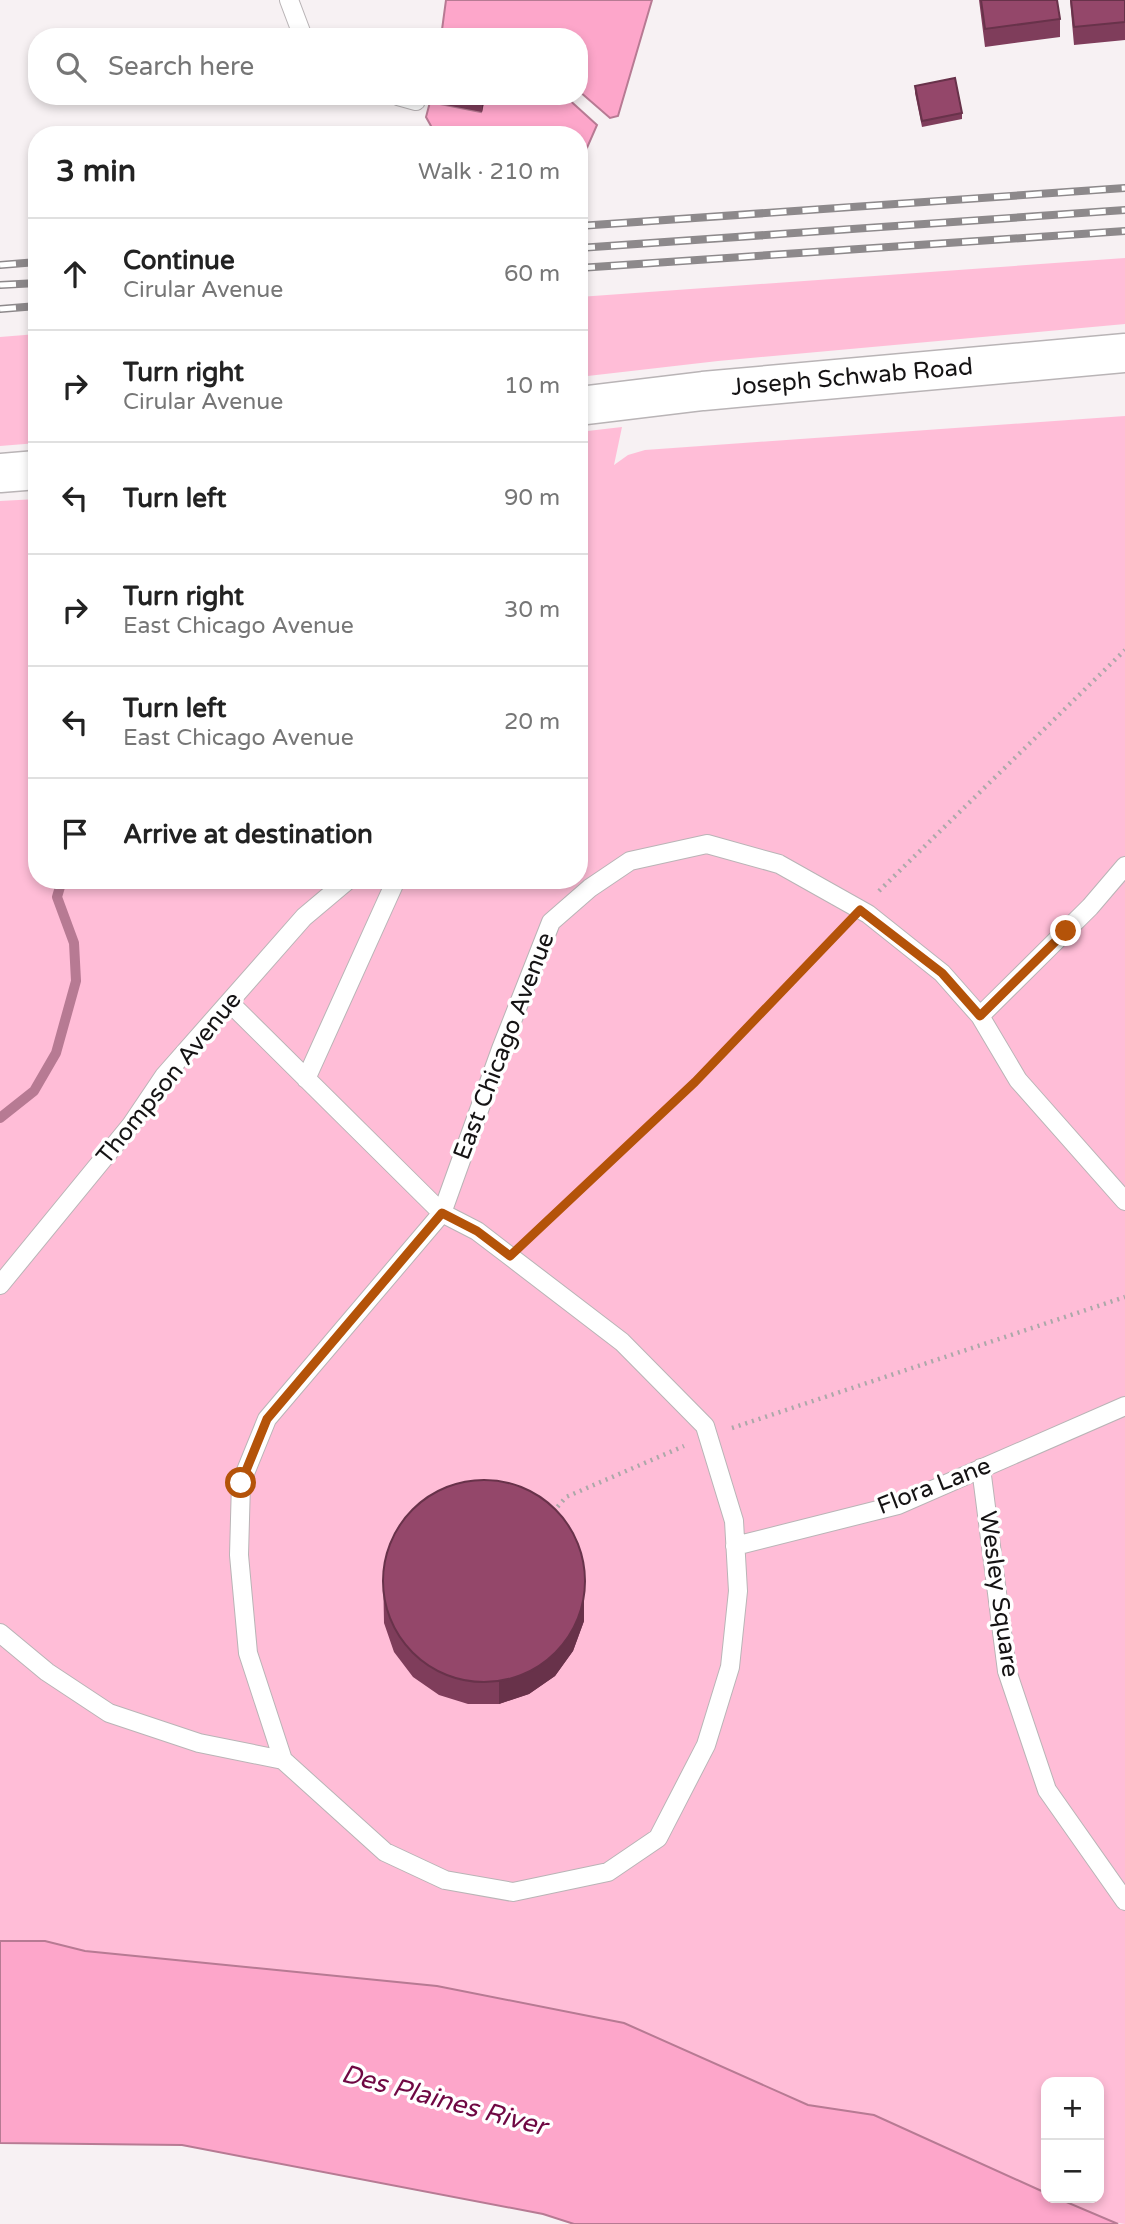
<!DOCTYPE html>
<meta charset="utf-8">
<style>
body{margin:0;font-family:"Varela Round",sans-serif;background:#f2f2f2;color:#222}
.controls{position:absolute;right:21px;bottom:21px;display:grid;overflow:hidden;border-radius:14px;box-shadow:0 4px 10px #0003}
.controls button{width:63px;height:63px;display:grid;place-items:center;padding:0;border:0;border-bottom:2px solid #e0e0e0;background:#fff;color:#222;font:35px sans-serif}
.stop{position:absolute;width:21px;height:21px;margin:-16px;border:5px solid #b45309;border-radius:50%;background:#fff}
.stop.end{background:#b45309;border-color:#fff;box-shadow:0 2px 7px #0008}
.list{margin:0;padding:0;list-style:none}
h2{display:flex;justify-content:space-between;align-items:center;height:91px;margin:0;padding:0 28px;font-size:30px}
h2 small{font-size:23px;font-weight:400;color:#767676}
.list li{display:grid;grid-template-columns:46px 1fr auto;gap:21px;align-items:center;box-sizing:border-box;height:112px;padding:0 28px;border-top:2px solid #e0e0e0}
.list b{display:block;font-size:26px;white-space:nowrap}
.list p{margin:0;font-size:23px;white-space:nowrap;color:#767676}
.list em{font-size:23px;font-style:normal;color:#767676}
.icon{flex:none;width:38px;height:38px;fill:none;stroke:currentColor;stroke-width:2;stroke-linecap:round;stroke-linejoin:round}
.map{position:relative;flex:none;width:1125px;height:2224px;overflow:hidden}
.search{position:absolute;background:#fff;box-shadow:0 4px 10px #0003;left:28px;top:28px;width:560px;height:77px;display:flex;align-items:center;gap:18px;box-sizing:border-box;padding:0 24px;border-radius:28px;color:#767676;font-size:26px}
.panel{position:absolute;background:#fff;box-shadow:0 4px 10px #0003;left:28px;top:126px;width:560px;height:763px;border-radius:28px}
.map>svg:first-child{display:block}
.green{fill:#ffbdd7}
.water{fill:#fda6ca;stroke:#b77a93;stroke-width:2}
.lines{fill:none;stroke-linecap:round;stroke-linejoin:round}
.stream{stroke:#b77a93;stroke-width:10}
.lane-casing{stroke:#b9b4b6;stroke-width:20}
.secondary-casing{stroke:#b9b4b6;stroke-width:41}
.path{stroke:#aca8a9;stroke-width:4.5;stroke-dasharray:2 5;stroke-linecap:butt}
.lane{stroke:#fff;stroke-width:18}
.secondary{stroke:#fff;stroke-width:38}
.rail-casing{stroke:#8d898b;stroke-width:8}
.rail{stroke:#fff;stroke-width:5;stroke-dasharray:16;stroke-linecap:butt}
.wall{fill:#7f3d5b}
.shaded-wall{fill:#68324a}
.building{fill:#94476a;stroke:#68324a;stroke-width:2}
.route{stroke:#b45309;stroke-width:9}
.labels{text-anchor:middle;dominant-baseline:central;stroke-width:7;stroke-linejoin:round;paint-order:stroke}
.street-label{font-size:24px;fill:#151314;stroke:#fff}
.water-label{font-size:26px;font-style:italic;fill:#6f0843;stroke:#fff}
</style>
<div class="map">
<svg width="1125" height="2224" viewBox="0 0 1125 2224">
<rect width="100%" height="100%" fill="#f7f1f3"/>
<path class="green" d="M1125,258V324L718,361L579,377V297Z
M37,334V443L0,446V337Z
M1125,416V2224L1110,2222L1057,2198H1099V2082H1046V2193L874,2115L808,2105L624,2023L437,1986L85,1951L45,1941H0V501L37,499V880H579V432L622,427L614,465L628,455L645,450Z"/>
<path class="water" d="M446,0H652L618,116L610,118L579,91V37H441Z
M485,96H565L597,125L579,166V135H436L426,117L430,102L481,112Z
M0,1941H45L85,1951L437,1986L624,2023L808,2105L874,2115L1046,2193V2198H1057L1118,2224H574L543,2214L182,2145L0,2143Z"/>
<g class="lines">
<path class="stream" d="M0,1118L34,1091L56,1053L76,981L74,943L57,897L62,880"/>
<defs>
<path id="lane" d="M289,0L303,37
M398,96L416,101
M229,1002L442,1213L477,1231L622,1342L705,1426L734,1521L738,1591L730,1667L706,1745L658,1838L608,1872L513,1892L445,1880L385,1852L283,1760L248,1653L239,1555L241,1483L267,1419L442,1213L501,1049L551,922L590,888L630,861L707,844L779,864L868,914L942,973L980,1016L1090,907L1125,866
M980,1016L1018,1080L1125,1201
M306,1079L396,880
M0,1285L131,1125L164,1076L304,917L348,880
M981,1468L1007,1671L1047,1790L1125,1901
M735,1546L898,1505L1125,1406
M0,1633L47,1672L109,1713L199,1743L283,1760"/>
<path id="secondary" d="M579,406L703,391L1125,353
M0,473L37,470"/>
</defs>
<use href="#lane" class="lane-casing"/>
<use href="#secondary" class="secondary-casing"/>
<path class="path" d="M879,891L1125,650
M528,1239L695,1082L841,930
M732,1428L1125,1297
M553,1512L566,1497L684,1446"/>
<use href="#lane" class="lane"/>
<use href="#secondary" class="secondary"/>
<defs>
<path id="rail" d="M579,226L1125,188
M579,248L1125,210
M0,265L37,262
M579,268L1125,231
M0,285L37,283
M0,309L37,306"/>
</defs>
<use href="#rail" class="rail-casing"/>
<use href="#rail" class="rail"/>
</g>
<path class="wall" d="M979,0H1057L1060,19V37L985,47Z
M1070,0H1125V40L1074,45Z
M915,86L962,113V119L922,127L915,93Z
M430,96H485L482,112L430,102Z
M383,1570L584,1621L573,1651L555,1676L529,1694L499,1704H468L439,1695L413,1677L394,1652L384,1623Z"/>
<path class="shaded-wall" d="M483,96H485L482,112V100Z
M584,1566V1621L573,1651L555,1676L529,1694L499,1704V1681Z"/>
<path class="building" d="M981,0H1057L1060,19L985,29Z
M1071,0H1125V22L1074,27Z
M422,33L443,37H421Z
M955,78L962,113L922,121L915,86Z
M462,96H483L482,100Z
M383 1581a101 101 0 1 1 202 0a101 101 0 1 1-202 0Z"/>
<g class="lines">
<path class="route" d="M241,1483L267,1419L442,1213L477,1231L510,1256L695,1082L860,910L942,973L980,1016L1066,931"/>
</g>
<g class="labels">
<g class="street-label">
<text transform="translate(852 377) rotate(-5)">Joseph Schwab Road</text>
<text transform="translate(504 1046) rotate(-69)">East Chicago Avenue</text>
<text transform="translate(169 1078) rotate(-51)">Thompson Avenue</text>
<text transform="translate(934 1486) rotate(-21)">Flora Lane</text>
<text transform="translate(999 1594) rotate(82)">Wesley Square</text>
</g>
<g class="water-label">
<text transform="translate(444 2100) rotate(15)">Des Plaines River</text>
</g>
</g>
</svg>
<div class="controls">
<button>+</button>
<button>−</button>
</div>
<div class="stop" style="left:241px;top:1483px"></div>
<div class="stop end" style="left:1066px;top:931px"></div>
<div class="search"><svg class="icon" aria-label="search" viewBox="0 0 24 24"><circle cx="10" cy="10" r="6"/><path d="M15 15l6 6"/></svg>Search here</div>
<section class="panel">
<h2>3 min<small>Walk · 210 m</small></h2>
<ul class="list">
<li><svg class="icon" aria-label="ahead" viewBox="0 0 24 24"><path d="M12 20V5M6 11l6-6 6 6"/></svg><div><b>Continue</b><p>Cirular Avenue</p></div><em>60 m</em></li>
<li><svg class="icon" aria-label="right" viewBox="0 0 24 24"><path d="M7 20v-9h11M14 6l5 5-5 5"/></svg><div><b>Turn right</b><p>Cirular Avenue</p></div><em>10 m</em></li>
<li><svg class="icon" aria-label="left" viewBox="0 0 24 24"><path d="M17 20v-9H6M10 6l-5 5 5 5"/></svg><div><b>Turn left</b></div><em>90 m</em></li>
<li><svg class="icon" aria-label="right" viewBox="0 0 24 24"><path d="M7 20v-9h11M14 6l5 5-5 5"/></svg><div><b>Turn right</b><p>East Chicago Avenue</p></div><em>30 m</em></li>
<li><svg class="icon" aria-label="left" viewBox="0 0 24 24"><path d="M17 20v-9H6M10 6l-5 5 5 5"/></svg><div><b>Turn left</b><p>East Chicago Avenue</p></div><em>20 m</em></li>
<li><svg class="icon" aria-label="arrive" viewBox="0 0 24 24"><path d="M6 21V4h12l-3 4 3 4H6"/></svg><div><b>Arrive at destination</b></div></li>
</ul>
</section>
</div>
